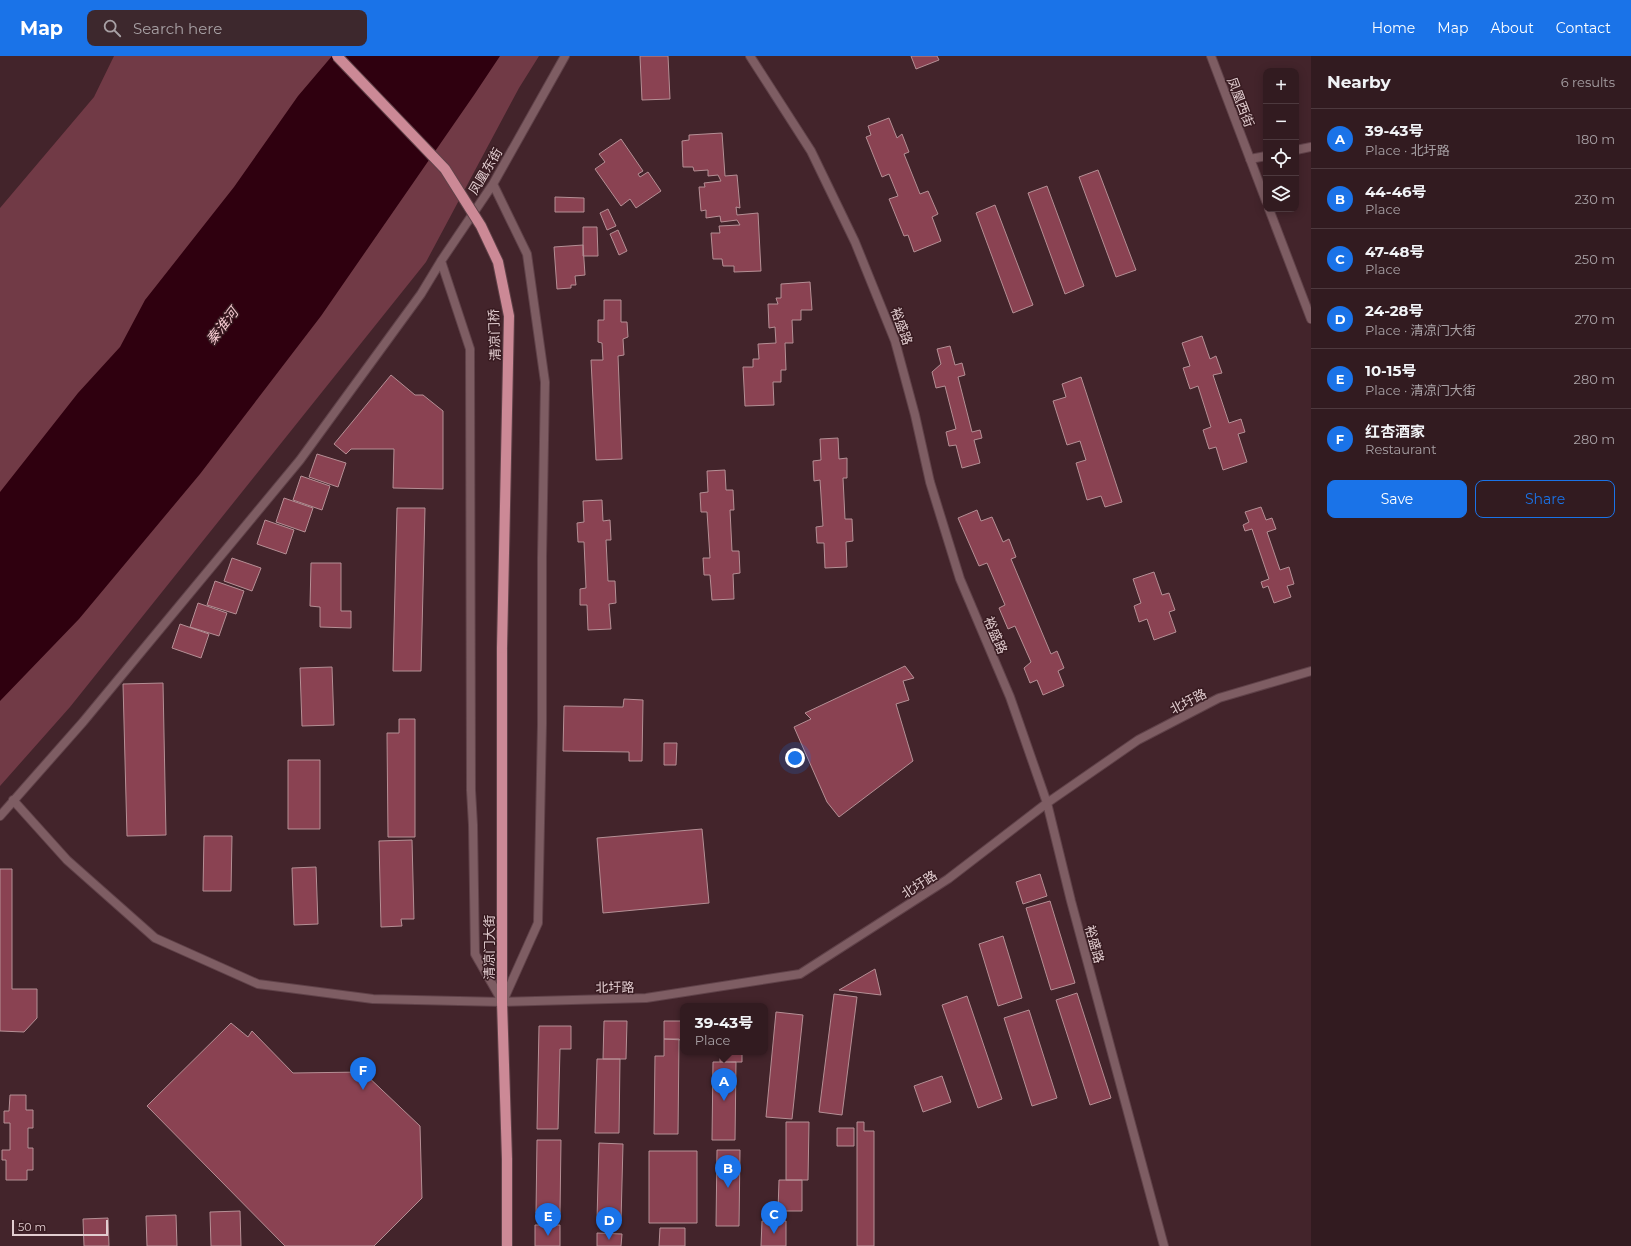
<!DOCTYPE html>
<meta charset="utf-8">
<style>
body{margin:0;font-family:Montserrat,"Noto Sans SC",sans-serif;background:#3d282d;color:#f1f3f6}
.controls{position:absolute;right:12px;top:12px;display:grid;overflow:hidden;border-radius:8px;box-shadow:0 2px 10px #0003}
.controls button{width:36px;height:36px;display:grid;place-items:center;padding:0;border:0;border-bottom:1px solid #4d393e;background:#321b20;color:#f1f3f6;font:20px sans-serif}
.scale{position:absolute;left:12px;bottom:10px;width:96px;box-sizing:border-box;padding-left:4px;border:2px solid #e2cdd0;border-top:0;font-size:11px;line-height:14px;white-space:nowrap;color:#e2cdd0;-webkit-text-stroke:3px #381b21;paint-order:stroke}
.you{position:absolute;left:795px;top:702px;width:14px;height:14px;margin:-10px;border:3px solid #fff;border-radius:50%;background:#1a73e8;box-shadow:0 0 0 6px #1a73e833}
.badge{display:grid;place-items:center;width:26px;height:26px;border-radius:50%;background:#1a73e8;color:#fff;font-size:13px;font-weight:700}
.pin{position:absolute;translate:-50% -33px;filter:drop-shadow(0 1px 2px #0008)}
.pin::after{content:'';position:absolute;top:21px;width:14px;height:12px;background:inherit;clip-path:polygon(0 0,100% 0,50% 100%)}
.popup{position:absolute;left:680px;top:947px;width:88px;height:52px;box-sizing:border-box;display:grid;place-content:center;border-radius:8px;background:#321b20;filter:drop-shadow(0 1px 3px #0005);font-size:13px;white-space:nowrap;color:#a8a1a5}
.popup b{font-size:15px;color:#f1f3f6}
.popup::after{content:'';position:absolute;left:50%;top:100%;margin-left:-8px;border:8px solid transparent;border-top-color:#321b20}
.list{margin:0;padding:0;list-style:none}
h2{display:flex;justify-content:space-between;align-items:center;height:52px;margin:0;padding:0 16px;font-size:17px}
h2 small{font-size:13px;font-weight:400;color:#a8a1a5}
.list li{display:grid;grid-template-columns:26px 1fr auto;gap:12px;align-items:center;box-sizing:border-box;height:60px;padding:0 16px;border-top:1px solid #4d393e}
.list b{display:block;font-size:15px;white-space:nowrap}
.list p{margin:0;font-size:13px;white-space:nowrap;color:#a8a1a5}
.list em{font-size:13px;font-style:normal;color:#a8a1a5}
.actions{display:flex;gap:8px;padding:12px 16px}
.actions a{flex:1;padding:9px 0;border:1px solid #1a73e8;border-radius:8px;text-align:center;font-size:14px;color:#1a73e8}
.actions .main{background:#1a73e8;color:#fff}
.icon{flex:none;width:22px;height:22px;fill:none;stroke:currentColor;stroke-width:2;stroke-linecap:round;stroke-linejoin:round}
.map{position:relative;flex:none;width:1311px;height:1190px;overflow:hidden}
header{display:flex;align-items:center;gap:24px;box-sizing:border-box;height:56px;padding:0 20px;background:#1a73e8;color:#fff}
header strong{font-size:19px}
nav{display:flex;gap:22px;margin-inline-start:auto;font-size:14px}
.search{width:280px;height:36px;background:#3d282d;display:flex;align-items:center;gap:10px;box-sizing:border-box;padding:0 14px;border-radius:8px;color:#a8a1a5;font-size:15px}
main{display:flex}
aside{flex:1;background:#321b20}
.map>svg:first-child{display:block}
.green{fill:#713a46}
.water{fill:#2f000f}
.building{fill:#8a4252;stroke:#b58f95}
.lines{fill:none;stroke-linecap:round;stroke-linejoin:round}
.minor-casing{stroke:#604249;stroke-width:10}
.tertiary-casing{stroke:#604249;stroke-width:10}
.primary-casing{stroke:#604249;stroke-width:12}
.minor{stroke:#7e5d63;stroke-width:8}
.tertiary{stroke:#7e5d63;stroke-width:8}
.primary{stroke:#cc8996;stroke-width:10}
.primary-bridge-casing{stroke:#604249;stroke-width:12;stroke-linecap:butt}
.primary-bridge{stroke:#cc8996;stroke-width:10}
.labels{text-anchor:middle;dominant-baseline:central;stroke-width:3;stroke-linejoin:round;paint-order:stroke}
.street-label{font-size:13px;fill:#e2cdd0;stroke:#381b21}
.water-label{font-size:14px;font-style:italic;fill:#f5c9d0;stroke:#381b21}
</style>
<header>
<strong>Map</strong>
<div class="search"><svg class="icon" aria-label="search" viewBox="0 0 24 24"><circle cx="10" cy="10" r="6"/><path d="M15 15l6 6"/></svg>Search here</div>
<nav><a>Home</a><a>Map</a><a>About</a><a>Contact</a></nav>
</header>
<main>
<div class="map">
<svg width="1311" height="1190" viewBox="0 0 1311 1190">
<rect width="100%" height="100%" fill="#43242b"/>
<path class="green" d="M114,0H539L519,32L426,206L70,651L0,730V152L94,41Z"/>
<path class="water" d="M332,0H500L474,39L321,260L200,418L79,563L0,645V436L78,337L120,291L145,244L234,131L298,40Z"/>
<path class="building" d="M640,0H668L670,43L642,44Z
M911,0H937L939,4L916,13Z
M889,62L897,82L902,78L909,96L904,98L920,138L928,135L938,158L932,161L941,185L914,196L908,179L904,180L889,143L898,140L889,118L882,121L866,81L871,79L868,70Z
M722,77L725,120L737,119L740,152L736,151L737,159L758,157L761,215L734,216V210H723L722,203H713L711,177H720L719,170L740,169L737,164L721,166L720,160L706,162V154L701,155L699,131H705L704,127L721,125L718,119L708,120V114L694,115L693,111H683L682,85L689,84V79Z
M621,83L643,115L638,118L640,121L648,116L661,135L636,152L630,143L621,150L595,113L605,106L599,98Z
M1098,114L1136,214L1116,221L1079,121Z
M1047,130L1084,230L1065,238L1028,137Z
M555,141L584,142V156H555Z
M995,149L1033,249L1013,257L976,157Z
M608,153L616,170L607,174L600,157Z
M583,171H597L598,200H583Z
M618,174L627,195L619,199L610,178Z
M583,189L585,219L575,220L576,229H571V232L557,233L554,191Z
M810,226L812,254H801V264H792L793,287H785L786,314H781V326H773L774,349L745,350L743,311H753V303H759L758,288L776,287L775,271L769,272L768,248H778L776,242H781V228Z
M604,244H621V266H627L628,281L623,283L624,299L618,300L622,403L596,404L591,304H603L602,287L598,286V264H604Z
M1202,280L1210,303L1216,300L1222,317L1213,319L1229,367L1241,363L1245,376L1238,378L1247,406L1223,414L1216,391L1209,393L1203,374L1211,371L1198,330L1190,333L1183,312L1190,310L1182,287Z
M950,290L955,309L962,307L965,319L958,321L972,376L980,374L982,382L974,384L980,407L962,412L956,389L949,390L946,376L956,373L945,330L936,332L932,316L941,308L937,293Z
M391,319L415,339H423L443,355V433L393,432L394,393H351L346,398L334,388Z
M1081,321L1122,446L1105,451L1101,440L1087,444L1076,407L1086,404L1080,385L1067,389L1053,345L1066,341L1062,328Z
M838,382L839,403L847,402V422H843L845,463H852L853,485L846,486L847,511L825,512L824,487H817L816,471L823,470L820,424L814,425L813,405L821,404L820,383Z
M317,398L346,407L338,431L309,421Z
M725,414L726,434H733L734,454H730L732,495H739L740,517L733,518L734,543L712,544L710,519H704L703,502H710L707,456H701L700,437L708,436L707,415Z
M301,420L330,430L322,454L293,444Z
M284,442L313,452L305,476L276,466Z
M602,444L603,465L610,464L611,484H606L608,525H615L616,547L609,548L611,573L588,574L587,549H580V533L586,532L584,486H578L577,467L584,466L583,445Z
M1261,451L1266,464L1272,462L1276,473L1267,476L1280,514L1289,511L1294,528L1287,530L1291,541L1274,547L1268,530L1263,532L1261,526L1269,523L1252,473L1245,475L1243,469L1249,466L1245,456Z
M397,452H425L421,615H393Z
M977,454L981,465L992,461L1003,486L1009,483L1016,501L1011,503L1051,598L1057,595L1064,612L1058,615L1064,630L1043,639L1037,624L1030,627L1024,612L1031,606L1015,570L1008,573L999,552L1005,549L987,507L979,510L958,462Z
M265,464L294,474L286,498L257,488Z
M232,502L261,512L252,535L224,525Z
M311,507H341V555H351V572L320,571V551L310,550Z
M1154,516L1162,539L1169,537L1175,554L1169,556L1176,576L1154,584L1147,563L1139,566L1134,550L1141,547L1133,523Z
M215,525L244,535L236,558L207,549Z
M198,547L227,557L219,580L190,571Z
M180,568L209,578L201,602L172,592Z
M905,610L914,622L903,625L909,644L896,648L913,705L839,761L827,746L794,671L811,663L805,657Z
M332,611L334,669L302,670L300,612Z
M163,627L166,779L127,780L123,628Z
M624,643L643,644L642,705H629V696L563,695L564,650L623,651Z
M399,663H415V781H388L387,677H399Z
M664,687H677L676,709H664Z
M288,704H320V773H288Z
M702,773L709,847L603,857L597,782Z
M204,780H232L231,835H203Z
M412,784L414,863H401L402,870L381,871L379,785Z
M316,811L318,868L294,869L292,812Z
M0,813H12V933H37V962L24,976L0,975Z
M1040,818L1047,840L1023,848L1016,826Z
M1050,845L1075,927L1051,934L1026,852Z
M1003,880L1022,942L998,950L979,888Z
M875,913L881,939L839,934Z
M1077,937L1111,1042L1090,1049L1056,944Z
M834,938L857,941L842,1059L819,1056Z
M967,940L1002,1043L978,1052L942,949Z
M1029,954L1057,1042L1032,1050L1004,962Z
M776,956L803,959L792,1063L766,1061Z
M604,965H627L626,1003H603Z
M664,965H683V984L664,983Z
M231,967L248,981L252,975L293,1017L363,1016L420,1070L422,1142L374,1190H285L147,1050Z
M539,970H571V993H560L558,1073H537Z
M664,983H679L678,1078H654L655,1000H664Z
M720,996H742V1006H720Z
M597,1003H620L619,1077H595Z
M713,1006H736L735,1084H712Z
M942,1020L951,1046L923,1056L914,1030Z
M10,1039H26V1054H33V1072H28V1092H33V1114H27V1124H6V1104H2V1094H10V1067H4V1055H9Z
M786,1066H809L808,1124H786Z
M857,1066H864V1075H874V1190H857Z
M837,1072H854V1090H837Z
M537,1084H561L560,1157H536Z
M599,1087L623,1088L621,1165L597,1164Z
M717,1094H740L739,1170H716Z
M649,1095H697V1167H649Z
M779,1124H802V1155H778Z
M240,1155L241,1190H211L210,1156Z
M176,1159L177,1190H147L146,1160Z
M108,1162L109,1190H84L83,1163Z
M762,1165H786V1190H761Z
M535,1169H560V1190H535Z
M660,1172H685V1190H659Z
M597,1177L622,1178L621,1190H597Z"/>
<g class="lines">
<defs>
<path id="minor" d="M1296,94L1311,91
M1250,103L1266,100"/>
<path id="tertiary" d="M750,0L811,95L855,186L895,285L915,359L930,426L960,523L1010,641L1047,747L1071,845L1164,1190
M1211,0L1266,145
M493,128L527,198L545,326L542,502V668L538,867L503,945
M1269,153L1311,263
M441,205L470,293L471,734L473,769L475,898L502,945
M13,744L67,804L155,882L258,928L373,943L502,946L646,942L800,918L948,823L1047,747L1138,684L1219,642L1311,615
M0,760L83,666L300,404L421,238L441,205L493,128L565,0"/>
<path id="primary" d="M502,592V946L507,1103V1190"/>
</defs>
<use href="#minor" class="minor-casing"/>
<use href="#tertiary" class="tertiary-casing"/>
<use href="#primary" class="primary-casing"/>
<use href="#minor" class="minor"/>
<use href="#tertiary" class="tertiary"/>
<use href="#primary" class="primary"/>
<defs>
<path id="primary-bridge" d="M337,0L445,113L481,170L498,206L509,260L502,592"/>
</defs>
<use href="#primary-bridge" class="primary-bridge-casing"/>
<use href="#primary-bridge" class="primary-bridge"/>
</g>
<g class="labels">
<g class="street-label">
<text transform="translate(1241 46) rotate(69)">凤凰西街</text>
<text transform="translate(485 115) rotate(-59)">凤凰东街</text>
<text transform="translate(902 270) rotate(70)">裕盛路</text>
<text transform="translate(494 279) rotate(-92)">清凉门桥</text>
<text transform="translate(996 579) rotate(67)">裕盛路</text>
<text transform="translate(1188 645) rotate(-27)">北圩路</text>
<text transform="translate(919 828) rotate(-33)">北圩路</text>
<text transform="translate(1095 888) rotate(75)">裕盛路</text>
<text transform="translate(489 891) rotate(-90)">清凉门大街</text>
<text transform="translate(615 931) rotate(-1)">北圩路</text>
</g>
<g class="water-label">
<text transform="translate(222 270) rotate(-52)">秦淮河</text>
</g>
</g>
</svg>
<div class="controls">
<button>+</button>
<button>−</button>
<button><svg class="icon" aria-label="locate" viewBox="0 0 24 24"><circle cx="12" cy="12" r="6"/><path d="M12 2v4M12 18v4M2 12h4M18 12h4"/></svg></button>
<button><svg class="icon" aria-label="layers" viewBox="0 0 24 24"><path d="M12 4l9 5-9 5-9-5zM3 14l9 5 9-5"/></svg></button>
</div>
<div class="scale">50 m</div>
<div class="you"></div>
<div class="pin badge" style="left:724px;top:1045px">A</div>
<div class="popup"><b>39-43号</b>Place</div>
<div class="pin badge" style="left:728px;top:1132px">B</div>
<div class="pin badge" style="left:774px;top:1178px">C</div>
<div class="pin badge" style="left:609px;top:1184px">D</div>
<div class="pin badge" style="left:548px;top:1180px">E</div>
<div class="pin badge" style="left:363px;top:1034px">F</div>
</div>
<aside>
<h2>Nearby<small>6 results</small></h2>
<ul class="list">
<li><span class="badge">A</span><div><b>39-43号</b><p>Place · 北圩路</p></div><em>180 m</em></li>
<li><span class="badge">B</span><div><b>44-46号</b><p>Place</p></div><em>230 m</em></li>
<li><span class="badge">C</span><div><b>47-48号</b><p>Place</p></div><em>250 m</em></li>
<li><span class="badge">D</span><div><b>24-28号</b><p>Place · 清凉门大街</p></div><em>270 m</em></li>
<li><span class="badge">E</span><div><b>10-15号</b><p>Place · 清凉门大街</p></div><em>280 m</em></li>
<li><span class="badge">F</span><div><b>红杏酒家</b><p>Restaurant</p></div><em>280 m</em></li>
</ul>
<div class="actions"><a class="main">Save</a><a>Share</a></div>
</aside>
</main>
